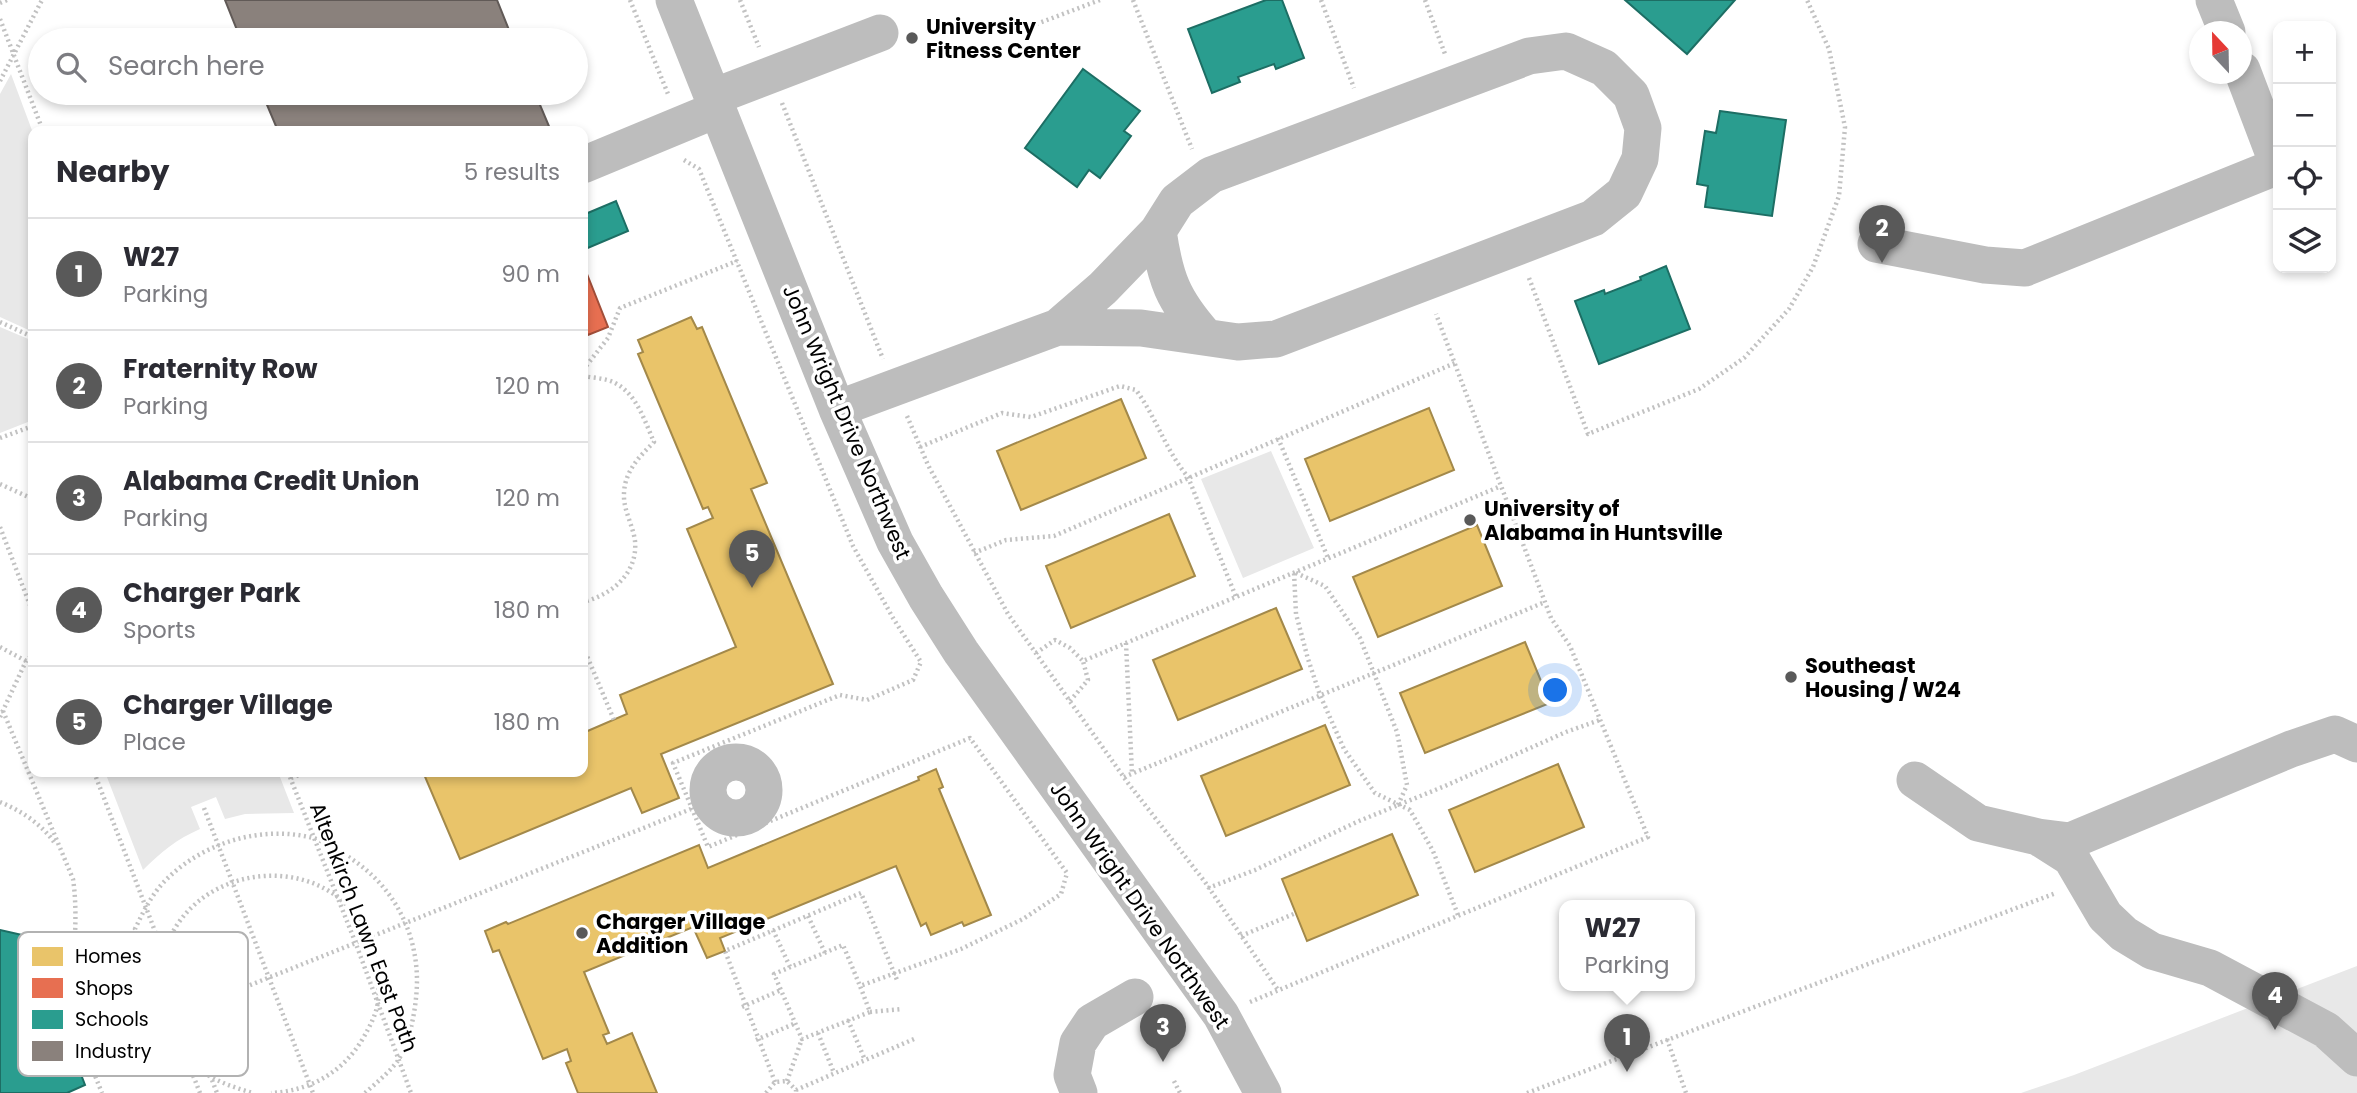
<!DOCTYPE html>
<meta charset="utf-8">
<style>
body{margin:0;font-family:Poppins,sans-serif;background:#f7f7f7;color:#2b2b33}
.controls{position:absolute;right:21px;top:21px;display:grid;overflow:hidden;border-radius:14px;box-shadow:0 4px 10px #0003}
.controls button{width:63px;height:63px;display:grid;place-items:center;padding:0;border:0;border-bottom:2px solid #e1e1e2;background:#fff;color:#2b2b33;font:35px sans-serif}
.compass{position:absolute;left:2189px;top:21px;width:63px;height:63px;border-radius:50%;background:#fff;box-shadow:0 4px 10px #0003;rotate:338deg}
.you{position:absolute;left:1556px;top:691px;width:24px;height:24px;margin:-18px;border:5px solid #fff;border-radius:50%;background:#1a73e8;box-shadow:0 0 0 10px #1a73e833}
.badge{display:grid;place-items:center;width:46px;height:46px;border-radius:50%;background:#595959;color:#fff;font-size:23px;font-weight:700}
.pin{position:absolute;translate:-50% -58px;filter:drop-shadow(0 2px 4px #0008)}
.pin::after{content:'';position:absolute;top:37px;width:24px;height:21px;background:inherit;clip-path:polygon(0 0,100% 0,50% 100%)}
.popup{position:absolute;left:1559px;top:900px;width:136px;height:91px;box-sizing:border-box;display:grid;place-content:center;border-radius:14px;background:#fff;filter:drop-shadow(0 2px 5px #0005);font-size:23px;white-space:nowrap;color:#7c7c81}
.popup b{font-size:26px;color:#2b2b33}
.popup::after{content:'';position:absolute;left:50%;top:100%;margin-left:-14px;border:14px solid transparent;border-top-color:#fff}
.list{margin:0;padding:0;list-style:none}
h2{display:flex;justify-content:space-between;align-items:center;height:91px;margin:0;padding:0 28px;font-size:30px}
h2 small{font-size:23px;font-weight:400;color:#7c7c81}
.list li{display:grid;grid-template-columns:46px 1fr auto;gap:21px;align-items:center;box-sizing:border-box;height:112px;padding:0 28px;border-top:2px solid #e1e1e2}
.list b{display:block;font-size:26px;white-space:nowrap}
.list p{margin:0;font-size:23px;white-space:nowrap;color:#7c7c81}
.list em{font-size:23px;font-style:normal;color:#7c7c81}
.icon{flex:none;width:38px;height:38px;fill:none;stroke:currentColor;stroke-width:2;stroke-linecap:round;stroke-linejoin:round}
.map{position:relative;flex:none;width:2357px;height:1093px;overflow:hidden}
.search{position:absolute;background:#fff;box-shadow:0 4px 10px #0003;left:28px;top:28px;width:560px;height:77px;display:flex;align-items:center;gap:18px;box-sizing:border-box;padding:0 24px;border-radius:38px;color:#7c7c81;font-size:26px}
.panel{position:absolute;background:#fff;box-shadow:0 4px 10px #0003;left:28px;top:126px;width:560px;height:651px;border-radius:14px}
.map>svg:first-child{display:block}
.green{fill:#e8e8e8}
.homes{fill:#e9c46a;stroke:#a3894a;stroke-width:2}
.shops{fill:#e76f51;stroke:#a24e39;stroke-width:2}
.schools{fill:#2a9d8f;stroke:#1d6e64;stroke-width:2}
.industry{fill:#8a817c;stroke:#615a57;stroke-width:2}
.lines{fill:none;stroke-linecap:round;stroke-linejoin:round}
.path{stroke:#c2c2c2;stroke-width:4.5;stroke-dasharray:2 3.5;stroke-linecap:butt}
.minor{stroke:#bdbdbd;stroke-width:37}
.poi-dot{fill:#595959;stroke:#fff;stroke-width:2.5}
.labels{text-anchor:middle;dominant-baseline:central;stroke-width:7;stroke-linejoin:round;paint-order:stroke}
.poi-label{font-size:21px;font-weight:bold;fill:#000;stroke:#fff;text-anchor:start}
.street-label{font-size:21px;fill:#000;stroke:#fff}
.key{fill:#fff;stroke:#b2b2b2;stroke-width:2}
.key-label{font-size:19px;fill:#000}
</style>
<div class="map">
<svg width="2357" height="1093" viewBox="0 0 2357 1093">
<rect width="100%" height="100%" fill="#fff"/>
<path class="green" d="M11,74L33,133V332L0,317V94Z
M0,327L33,341V420L0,433Z
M1271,451L1314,548L1243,578L1201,479Z
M105,772H278L294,813L245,814L225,819L216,797L191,807L200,829C177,839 161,852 143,870Z
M2357,966V1093H2021L2074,1075Z"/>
<path class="homes" d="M691,317L697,329L702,327L767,483L751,489L833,684L661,754L679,798L642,813L631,788L460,859L423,772H583V733L627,714L620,695L736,647L687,529L713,518L708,507L703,509L638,354L643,352L638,340Z
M1121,399L1146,458L1021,510L997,451Z
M1429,408L1454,470L1330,521L1305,459Z
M1169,514L1195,576L1071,628L1046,566Z
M1477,525L1502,586L1378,637L1353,577Z
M1276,608L1302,669L1178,720L1153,660Z
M1525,642L1550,703L1425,753L1400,693Z
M1325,725L1350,785L1226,836L1201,776Z
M1558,764L1584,827L1475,872L1449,810Z
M936,769L943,787L939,789L991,915L964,926L962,922L931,935L926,923L921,926L896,866L720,938L725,951L707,958L693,927L584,972L609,1033L603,1035L607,1044L632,1033L657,1093H578L566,1063L571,1061L567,1049L543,1059L499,950L493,952L485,931L506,922L508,924L699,845L708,868L919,780L918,777Z
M1392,834L1418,895L1307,941L1282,879Z"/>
<path class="shops" d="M587,274L608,327L588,335L586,331L583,332V276Z"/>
<path class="schools" d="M1266,0H1282L1304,58L1276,69L1274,64L1238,77L1240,82L1212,93L1188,29Z
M1625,0H1735L1687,54Z
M1083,69L1140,111L1124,131L1131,136L1100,178L1089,170L1077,187L1025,148Z
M1720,111L1786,120L1772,216L1705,207L1708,186L1697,184L1705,131L1716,133Z
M616,201L628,231L583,250V215Z
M1666,266L1690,329L1599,364L1575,301L1604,290L1605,294L1641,280L1640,277Z
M0,930L40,939L38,985L43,1023L59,1017L85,1085L67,1093H0Z"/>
<path class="industry" d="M225,0H497L513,40H241Z
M262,93H535L551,131H278Z"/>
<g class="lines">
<path class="path" d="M630,0L668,94
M740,0L759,47
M1133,0L1192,149
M1321,0L1354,88
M1425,0L1445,54
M0,3L7,0
M0,19L43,131
M1026,28L1100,0
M0,81L42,0
M782,103L883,359
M684,160L699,169L853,546L893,618L921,662L913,680L867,700L840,695L673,763L708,847L970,738L1067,873L1061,894L1023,919L961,949L860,986L870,1012L802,1039L774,974L843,945L860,986
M1529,278L1588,434L1699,389L1744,358L1789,309L1813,267L1839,196L1845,127L1829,49L1807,0
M0,322L33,337
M583,370L608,338L620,308L737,261
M583,376C593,378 606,378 615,383C637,394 645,422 654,442C639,457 625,471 624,493C623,510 633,525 635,541C638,574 611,595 583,602
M907,416L928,465L1008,614L1128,783L1205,882L1278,990
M0,438L33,426
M1278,438L1328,558
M920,447L1002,413L1031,417L1120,386L1136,390C1156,417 1166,451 1188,477L1236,597
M0,484L33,499
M0,527L33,613
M974,553L1006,540L1054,536L1455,363
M1126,643L1132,774
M0,647L26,661
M1036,653L1055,640L1070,648L1083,661
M583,658L587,656L614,720
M1070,701L1088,680L1083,661L1501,486
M3,711L73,879C80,926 69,973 75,1020C77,1030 81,1041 85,1051L691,809
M0,717L26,661L33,654
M94,772L217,1093
M288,772L356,944L411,1093
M1124,777L1545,602
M291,778L307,772
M0,802C22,811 43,825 56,845
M1398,805L1407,785L1397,732L1360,638L1325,586L1294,572L1296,614L1308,659L1320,695L1344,749L1375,793L1410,810L1433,851L1458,915
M204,808L313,1093
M1208,888L1255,870L1359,821L1445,786L1566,732L1600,720
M808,916L825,953
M773,930L790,967
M1241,936L1296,913
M159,989C159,852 355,834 376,964C381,1000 380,1009 362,1040C342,1073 309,1091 271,1093
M1250,1002L1648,837L1570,646L1551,618L1436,314
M742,1007L781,990
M870,1012L902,1009
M848,1020L865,1060
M818,1033L834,1073
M1667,1039L1686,1093
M756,1040L796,1023
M85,1051L102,1093
M187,1058C205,1078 229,1086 253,1093
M787,1081L802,1039
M1174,1081L1180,1093
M775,1082L725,951L861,893L897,980
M796,1090L914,1039
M200,1093L135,929C144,910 154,890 170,876C206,842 263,825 313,838C321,840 329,846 336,850C392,878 423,936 416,998C414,1018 409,1041 399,1059C391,1071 376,1083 365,1093
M766,1093L775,1082L787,1081L796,1090V1093
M1527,1093L2056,893"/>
<path class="minor" d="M674,0L837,409L895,542L926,597L961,652L1221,1015L1263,1093
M2214,0L2227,32
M2242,70L2278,165
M713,97L880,33
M583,165L718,109
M1158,231C1165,279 1173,300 1205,336
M1876,244L1985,265L2025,268L2278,166
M837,409L1058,327L1103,288L1158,231L1177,201L1211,175L1529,56L1566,51L1604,68L1631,95L1643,128L1640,159L1624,193L1593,218L1276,339L1238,342L1141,328L1058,327
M708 790a28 28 0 1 1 56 0a28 28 0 1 1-56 0Z
M1915,780L1978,823L2038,837L2071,858L2105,916L2124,934L2152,951L2210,968L2326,1030L2357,1058
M2038,837L2070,841L2291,749L2335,734L2357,744
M1079,1093L1072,1075L1078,1043L1092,1022L1135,997"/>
</g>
<g class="poi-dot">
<circle cx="912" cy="38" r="7"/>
<circle cx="1470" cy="520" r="7"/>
<circle cx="1791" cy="677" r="7"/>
<circle cx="582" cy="933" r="7"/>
</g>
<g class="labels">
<g class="poi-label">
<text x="926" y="26">University<tspan x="926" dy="24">Fitness Center</tspan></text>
<text x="1484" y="508">University of<tspan x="1484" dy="24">Alabama in Huntsville</tspan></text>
<text x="1805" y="665">Southeast<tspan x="1805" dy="24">Housing / W24</tspan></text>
<text x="596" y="921">Charger Village<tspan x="596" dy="24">Addition</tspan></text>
</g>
<g class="street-label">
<text transform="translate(847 422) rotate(67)">John Wright Drive Northwest</text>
<text transform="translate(1140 905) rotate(55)">John Wright Drive Northwest</text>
<text transform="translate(364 927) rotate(69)">Altenkirch Lawn East Path</text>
</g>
</g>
<rect x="18" y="932" width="230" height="144" rx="10" class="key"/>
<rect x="32" y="947" width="31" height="19" fill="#e9c46a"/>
<rect x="32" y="978" width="31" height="20" fill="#e76f51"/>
<rect x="32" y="1010" width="31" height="19" fill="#2a9d8f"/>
<rect x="32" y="1041" width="31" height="20" fill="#8a817c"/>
<g class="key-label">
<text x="75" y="963">Homes</text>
<text x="75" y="995">Shops</text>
<text x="75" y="1026">Schools</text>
<text x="75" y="1058">Industry</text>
</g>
</svg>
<div class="controls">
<button>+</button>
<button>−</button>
<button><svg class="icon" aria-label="locate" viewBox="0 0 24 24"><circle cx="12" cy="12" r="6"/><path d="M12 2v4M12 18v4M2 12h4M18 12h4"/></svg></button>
<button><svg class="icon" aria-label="layers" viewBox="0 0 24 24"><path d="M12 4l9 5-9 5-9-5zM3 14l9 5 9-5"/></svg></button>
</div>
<svg class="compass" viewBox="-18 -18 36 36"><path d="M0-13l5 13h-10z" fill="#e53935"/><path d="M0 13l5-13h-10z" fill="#7c7c81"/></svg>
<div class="you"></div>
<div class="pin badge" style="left:1627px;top:1072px">1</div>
<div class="popup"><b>W27</b>Parking</div>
<div class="pin badge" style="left:1882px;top:263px">2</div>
<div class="pin badge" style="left:1163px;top:1062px">3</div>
<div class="pin badge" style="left:2275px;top:1030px">4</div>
<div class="pin badge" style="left:752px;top:588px">5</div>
<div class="search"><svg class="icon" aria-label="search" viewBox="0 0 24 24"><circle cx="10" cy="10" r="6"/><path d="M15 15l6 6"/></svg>Search here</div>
<section class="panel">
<h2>Nearby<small>5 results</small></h2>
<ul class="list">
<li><span class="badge">1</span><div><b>W27</b><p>Parking</p></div><em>90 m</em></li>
<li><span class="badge">2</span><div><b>Fraternity Row</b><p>Parking</p></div><em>120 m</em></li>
<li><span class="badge">3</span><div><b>Alabama Credit Union</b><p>Parking</p></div><em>120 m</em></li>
<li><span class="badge">4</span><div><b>Charger Park</b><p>Sports</p></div><em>180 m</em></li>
<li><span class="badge">5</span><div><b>Charger Village</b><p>Place</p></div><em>180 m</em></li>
</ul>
</section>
</div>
